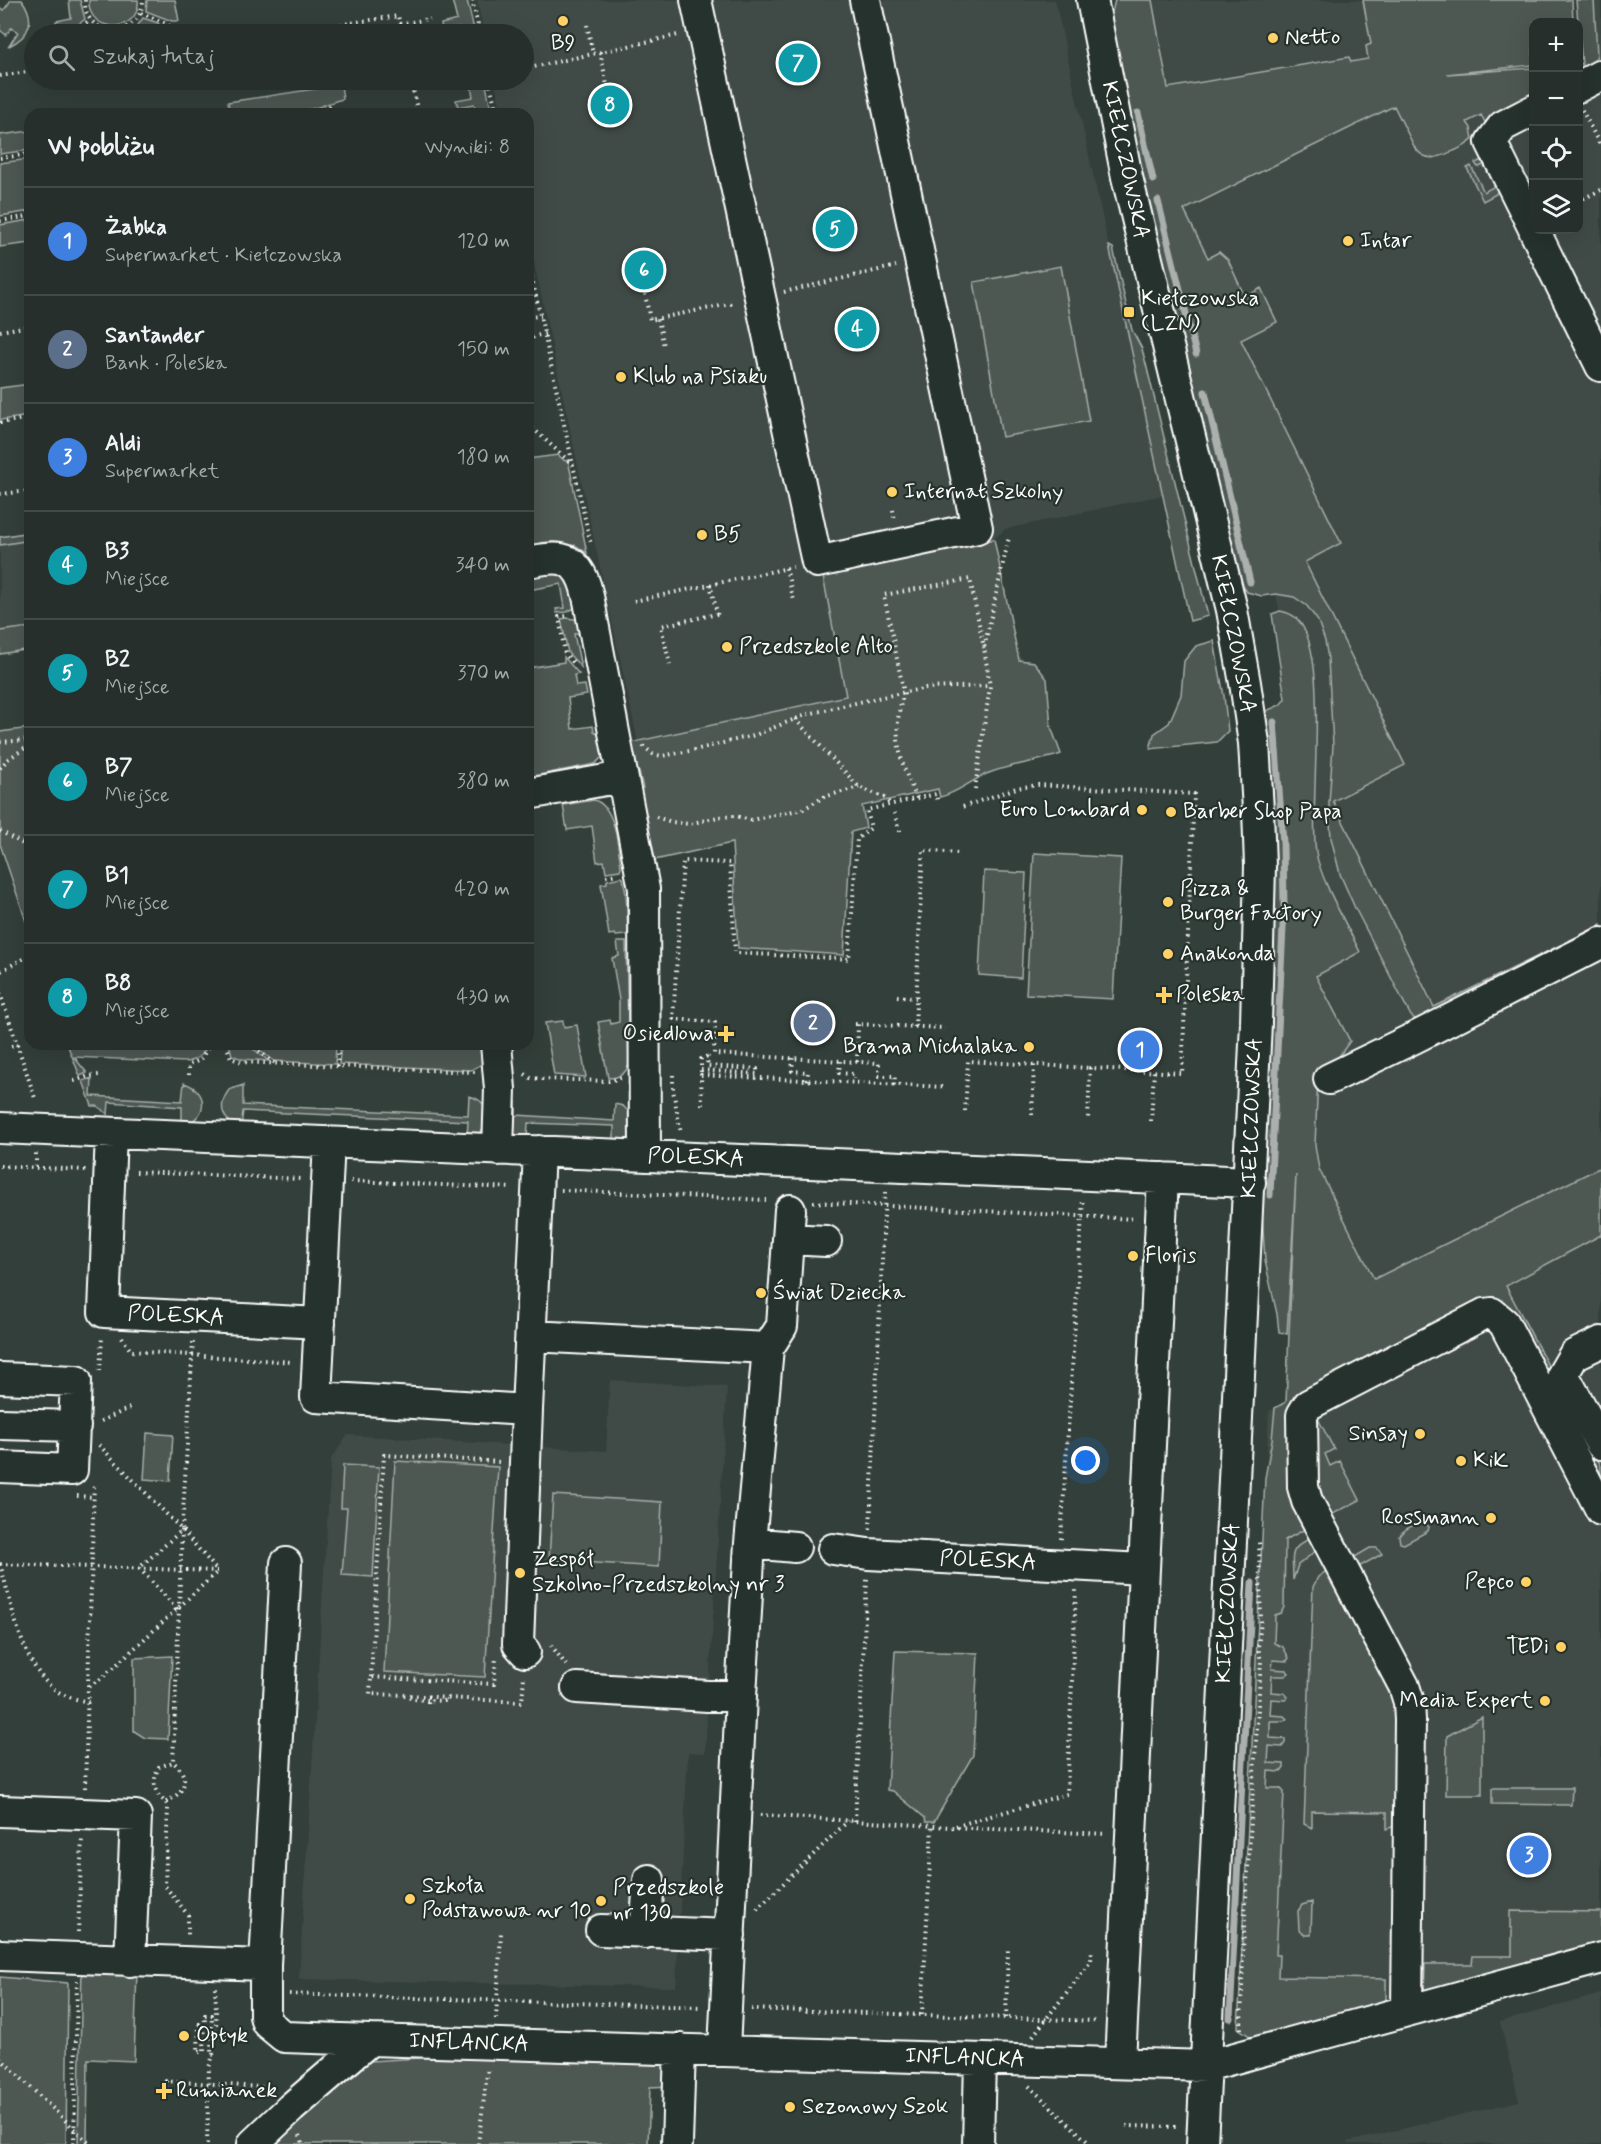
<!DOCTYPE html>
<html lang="pl">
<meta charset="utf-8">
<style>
body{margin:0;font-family:Mynerve,sans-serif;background:#323b38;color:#f1f3f6}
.controls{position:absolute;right:18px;top:18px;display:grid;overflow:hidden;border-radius:12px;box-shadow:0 6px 24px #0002}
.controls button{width:54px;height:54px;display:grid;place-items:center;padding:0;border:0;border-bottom:2px solid #424a48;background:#262f2c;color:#f1f3f6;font:30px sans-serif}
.you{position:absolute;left:1086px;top:1461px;width:21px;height:21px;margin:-15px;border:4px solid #fff;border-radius:50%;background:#1a73e8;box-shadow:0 0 0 9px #1a73e833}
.badge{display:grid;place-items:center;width:39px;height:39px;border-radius:50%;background:#ffd166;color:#fff;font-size:20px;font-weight:700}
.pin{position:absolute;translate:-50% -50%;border:3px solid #fff;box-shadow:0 2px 6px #0006}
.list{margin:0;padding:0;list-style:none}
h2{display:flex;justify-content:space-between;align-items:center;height:78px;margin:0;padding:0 24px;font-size:26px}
h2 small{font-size:20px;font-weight:400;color:#a4a9a9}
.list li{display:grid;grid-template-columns:39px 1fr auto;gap:18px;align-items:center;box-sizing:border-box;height:108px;padding:0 24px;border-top:2px solid #424a48}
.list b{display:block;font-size:22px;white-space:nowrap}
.list p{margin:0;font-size:20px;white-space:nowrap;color:#a4a9a9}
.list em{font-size:20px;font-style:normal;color:#a4a9a9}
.icon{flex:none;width:33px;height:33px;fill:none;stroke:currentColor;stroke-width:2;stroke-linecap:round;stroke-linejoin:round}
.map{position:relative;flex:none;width:1601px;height:2144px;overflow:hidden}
.search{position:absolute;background:#262f2c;box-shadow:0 6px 24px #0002;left:24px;top:24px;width:510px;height:66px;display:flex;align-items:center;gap:15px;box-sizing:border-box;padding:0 21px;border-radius:33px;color:#a4a9a9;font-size:22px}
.panel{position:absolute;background:#262f2c;box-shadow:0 6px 24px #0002;left:24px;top:108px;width:510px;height:942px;border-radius:18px}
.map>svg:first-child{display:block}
.built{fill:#404c47}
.green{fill:#4d5853;stroke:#a6aca9;stroke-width:1.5}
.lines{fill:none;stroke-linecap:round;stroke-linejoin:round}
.stream{stroke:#abb0ae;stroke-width:7}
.minor-casing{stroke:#fff;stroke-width:34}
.path{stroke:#fff;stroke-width:4;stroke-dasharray:1.5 4.5;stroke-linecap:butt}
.minor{stroke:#26332d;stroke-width:30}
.poi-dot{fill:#ffd166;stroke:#26332d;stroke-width:2}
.labels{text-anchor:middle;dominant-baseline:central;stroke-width:4.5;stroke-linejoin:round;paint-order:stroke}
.poi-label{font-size:22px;fill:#fff;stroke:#26332d;text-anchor:start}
.street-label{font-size:22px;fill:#fff;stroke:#26332d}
</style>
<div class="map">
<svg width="1601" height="2144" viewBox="0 0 1601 2144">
<rect width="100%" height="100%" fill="#333f3a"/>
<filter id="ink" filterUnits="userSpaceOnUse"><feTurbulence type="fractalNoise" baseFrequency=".0167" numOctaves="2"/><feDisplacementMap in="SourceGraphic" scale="12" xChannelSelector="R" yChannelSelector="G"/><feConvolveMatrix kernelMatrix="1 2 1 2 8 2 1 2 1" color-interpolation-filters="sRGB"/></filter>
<g filter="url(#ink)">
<path class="built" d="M477,0H1055L1163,495L1005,529L994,539L823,576L846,696L638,742L528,235V114H502L494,80H524V34H484Z
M1126,0H1368L1467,72L1533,68L1534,230H1578V65L1582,64L1576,0H1601V1945L1257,2041L1238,2028L1269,1411L1286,1402L1309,898L1296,714L1278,603Z
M30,540V628L0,633V545Z
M610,1380L727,1387L705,1753L688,1752L676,1987L299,1979L331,1459L348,1435L606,1451Z
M1601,1994V2144H1347V2142L1519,2101L1500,2022Z"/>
<path class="green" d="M11,0H22C36,20 30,36 9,46L18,32L11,28L6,35L0,30V8L4,10Z
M69,0H80L85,19L67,34H58L56,21L71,18Z
M89,0H138C141,34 87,35 89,0Z
M147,0H175L179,21H172L146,11Z
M452,0H467L475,34H460L459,28L442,31L441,24L457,20Z
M1115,0H1152L1168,88L1349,57L1351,62L1368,59L1366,46L1371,44L1363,0H1572L1573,22H1534L1533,65L1447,74L1533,68V98L1485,122L1481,115L1467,122L1471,128L1473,139C1468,145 1462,147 1456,150C1440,157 1427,164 1415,148L1394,106L1184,210L1208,258L1219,252L1228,260L1245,297L1261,288L1277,322L1241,340L1341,543L1305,562L1405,765L1333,801L1434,1007L1601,925V933L1417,1020L1411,1016L1355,908L1340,874L1331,838L1329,803L1333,745L1328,659L1325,641L1318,621L1307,606L1294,597L1276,594L1262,596L1247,592L1236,574L1125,125L1111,17Z
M1576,0H1594L1597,55L1591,69L1579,76V65L1582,64Z
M143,18L158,23L160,26L152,34H123L136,28Z
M470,80H485L492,114H477L474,104L458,107L456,100L473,97Z
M341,85L343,99C332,101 322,107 311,109C284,114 257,114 230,114L228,102Z
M30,131L29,150L0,154V135Z
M30,159V211L0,216V163Z
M1480,161L1489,166L1498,190L1496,194L1483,201L1467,168L1471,166L1484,192L1495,186L1484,165L1478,167L1475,163Z
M30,220V243L0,247V225Z
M1109,246L1113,248L1132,330L1142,349L1146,364L1208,616L1190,621Z
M1061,266L1089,421L1002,437L974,282Z
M30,384V416L0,420V388Z
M558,455L565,461L568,460L587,553L575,545L569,553H528V459Z
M30,532V540L0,545V537Z
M994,539L1019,660L1034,662L1047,679L1051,727L1061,754C1037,762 1012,764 989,773C971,780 958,793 940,797L938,789L862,806L866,828L851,832L844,955L738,948L732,843L650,861L635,790L643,788L639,772L631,774L625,744L846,696L823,576Z
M550,568L570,579L576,607L567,612L557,613L556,609L565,608L561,584L528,590V572Z
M1280,611C1285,612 1292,614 1296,618C1332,650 1308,803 1316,852C1320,879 1347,925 1360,952L1316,976L1350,1041L1333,1065L1318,1076L1315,1145L1319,1169L1374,1279L1601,1167V1235L1506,1286L1601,1466V1483L1511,1310L1499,1300L1300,1397L1309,1527L1285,1540L1284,1607L1281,1613L1275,1615L1274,1643L1283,1647L1289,1658L1287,1661L1273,1660L1272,1669L1286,1670L1289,1673L1285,1676H1272L1271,1692L1284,1693L1288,1697L1285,1700L1271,1699L1270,1715L1284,1716L1287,1719L1283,1721H1270V1738L1285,1739V1743L1282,1747L1269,1746L1268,1763L1284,1764V1768L1281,1772L1268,1771L1267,1788H1280L1284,1792L1276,1955H1279L1278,1977L1386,1979V2005L1257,2041L1238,2028L1265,1478L1272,1440L1275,1408L1286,1402L1296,1175L1287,1334L1279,1332L1277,1314L1265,1261L1262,1215L1265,1057L1262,718L1266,711L1280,705L1285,699L1272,614Z
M568,618L578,620L581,633L574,634L581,667L568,653L561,619Z
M30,627V649L0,654V631Z
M1214,641L1224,696L1228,731L1217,742L1150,749L1154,734L1169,723L1181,695L1184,661L1196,646Z
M564,657L579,674L574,675L576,686L585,685L587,695L568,698L572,729L593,726L594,731L600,735L604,755L595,764L528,777V668L564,662Z
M30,728V933L0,844V732Z
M594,800C616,806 618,847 621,867L620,870L606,872L604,861L597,862L592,826L567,830L563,805Z
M1034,853L1121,858L1113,999L1026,994Z
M984,871L1026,873L1021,978L979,975Z
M621,877L623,878L626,894L628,933L626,935L616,936L615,934L609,935L601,884L607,883V880Z
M617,942H626L629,1064C626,1074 618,1078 608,1078L598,1022L610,1020L611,1024L619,1022V1000L612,958L619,956Z
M563,1021L564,1027L577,1025L586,1077L554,1075L545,1023Z
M67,1044H206L207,1045C204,1055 195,1061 185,1062L74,1057L87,1073L80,1076Z
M229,1044H247L269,1061L242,1059L232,1055Z
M251,1044H336L335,1064L274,1061Z
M341,1044H486L484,1063L471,1070L339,1064Z
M92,1078L91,1096L182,1101L184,1083C210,1091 208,1119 182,1125V1107L109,1102L108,1114L97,1106H92L83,1081Z
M243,1085V1105L468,1115L469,1096C486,1100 488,1110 487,1126L475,1137L467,1138L468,1121L243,1111L241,1127C222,1122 217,1106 229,1090Z
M516,1102V1115L614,1121L615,1104L623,1106L634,1117C633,1133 631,1142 614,1145V1126L528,1123L527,1141L518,1139L511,1133L510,1108Z
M1315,1413L1334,1449L1325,1454L1330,1466L1340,1461L1360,1500L1327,1517L1315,1496Z
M147,1433L173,1435L170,1481L144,1479Z
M395,1461L498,1467L485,1677L384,1672Z
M343,1465L379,1467L373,1577L342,1575L347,1508H341Z
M553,1495L662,1502L659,1567L549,1560Z
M1425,1523L1429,1527L1428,1531L1404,1544L1400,1543L1399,1536C1404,1529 1415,1523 1425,1523Z
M1314,1536L1317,1550L1298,1565L1293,1580C1293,1552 1287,1550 1314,1536Z
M1370,1548H1377L1382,1554L1357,1568L1353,1558Z
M1325,1572L1330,1573L1396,1699L1397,1825L1387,1829V1812L1312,1811V1828L1304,1824L1313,1587L1318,1577Z
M895,1651L978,1653L973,1755L934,1822H926L925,1818L893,1791L887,1790Z
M172,1656L168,1739L145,1738L134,1731V1658Z
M1482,1717V1795H1446L1447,1736Z
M1492,1788H1572L1571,1805L1492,1804Z
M1312,1902L1311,1935H1305L1299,1930L1298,1911L1302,1905Z
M1510,1911L1601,1912V1945L1424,1992L1425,1964H1472L1473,1956H1512V1928H1510Z
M82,1968L137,1971L134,2061L88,2059L87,2144H78Z
M0,1977L68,1983L66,2144H0Z
M486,2054L667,2059L671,2086L650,2087L648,2144H274L370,2061Z"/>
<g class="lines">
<path class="stream" d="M1138,113L1153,180
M1158,201L1196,354
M1205,392L1250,582
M1270,1195L1284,907L1283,843L1274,722
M1230,2018L1252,1583"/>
<defs>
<path id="minor" d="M696,0L817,562L977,528L865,0
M1092,0L1127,177L1232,610L1245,683L1254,743L1258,810L1260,866L1256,1023L1202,2144
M1578,87L1601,75
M1534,110L1503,126L1491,142L1534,229
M1534,230L1601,366
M528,562C539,560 550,557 561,559C588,564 589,606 594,628L644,889L645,1156
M528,794L622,777
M496,1044L500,1089L498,1150
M1329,1079L1414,1038L1601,943
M0,1128L1250,1182
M111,1133L104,1312L320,1323
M329,1142L316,1397L527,1410L539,1151
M788,1239L826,1241
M531,1336L768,1348
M1601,1342L1574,1355L1563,1374L1601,1444
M0,1378L76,1381L72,1470L0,1467
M0,1424L75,1426
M750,1543L795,1547
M833,1549L868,1554L1143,1569
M525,1652L518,1644L527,1410
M577,1688L708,1696H741
M0,1811L136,1816L130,1961
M601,1930L730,1935
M645,1933L649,1880
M0,1955L265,1965V2016L267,2023L284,2037L370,2040
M265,1965L286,1563
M1407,2011L1410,1720L1409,1702L1404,1686L1307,1501L1303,1487L1302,1415L1308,1405L1484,1314L1492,1313L1504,1323L1601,1510
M724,2050L741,1696L750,1543L768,1348L782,1326L790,1210
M1120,2062L1163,1178
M253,2144L291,2108L370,2040L1206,2066L1601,1958
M677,2144L680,2049
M978,2144L980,2060"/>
</defs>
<use href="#minor" class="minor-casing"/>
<path class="path" d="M85,0C83,39 141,41 143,0
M472,0L480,34
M141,13L166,23L178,34
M400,24L430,19
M587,25L593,54
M72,34L91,19
M275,34L398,16L402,34
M600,52L607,85
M529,68L678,35
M0,76L34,71
M61,80L62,82L82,80
M110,80V81
M411,80L418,114
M489,80L497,114
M1582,110L1601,147
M294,114L324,109L334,104
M0,158L30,154
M1578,201L1601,190
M0,221L30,216
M528,260L573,465
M784,292L896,266
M645,294L650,320L735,303
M528,317L541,316
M658,319L664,346
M0,331L30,326
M528,342L535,336L545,334
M0,423L30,418
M528,424L573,465L591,545
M0,494L30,491
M893,510L895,521
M786,568L794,601
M710,584L718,617
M634,601L793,567
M566,616L559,617L565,654L575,664
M670,665L661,626L717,614
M795,719L859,787L885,798L890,804
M0,742L30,740
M643,746L653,754L662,756L695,750L755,735L808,714L877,698L926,688L990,686
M0,768L8,759L30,745
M975,789L990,686L984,648L1009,537
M917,798C899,762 891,732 904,693L884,595L970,579L984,648
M963,807L1016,788L1038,785L1194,794L1182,1073L1090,1068L1088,1119
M894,813L901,834
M656,817L672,822L689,824L718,817L735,816L751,820L803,809L824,797L859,787
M0,831L30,848
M606,876L617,874
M1,971L30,955
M0,993L35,1098
M897,996L916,998
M673,1019L715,1022L714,1054L879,1063V1076H895L894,1085
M673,1020L683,861L730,863L735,953L849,959L857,839L871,828L867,810L936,794L938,803
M855,1024L945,1028
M915,1027L923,850L958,853
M226,1044L231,1058L242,1062L475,1072
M249,1044L275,1063
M11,1046L18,1045
M793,1058L792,1071L808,1072L807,1081
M840,1061L839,1073L854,1074V1083
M857,1062L858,1024
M337,1067L339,1044
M701,1070L757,1074V1069L707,1066L708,1055
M701,1072V1059L710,1055
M525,1074L531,1078L542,1079L609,1081L621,1078
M189,1075V1064L201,1060L209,1044
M673,1075V1090L681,1133
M74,1081L89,1076L99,1075
M702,1105L701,1075L943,1087
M965,1111L968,1061L1090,1068
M1032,1115L1034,1065
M1151,1121L1154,1071
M0,1166L86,1170
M36,1167V1153
M136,1172L302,1179
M351,1181L512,1188
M561,1190L766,1200
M813,1202L1135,1219
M122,1337L131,1351L293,1362
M100,1371L102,1337
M101,1421L130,1408
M99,1445L182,1530L217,1570
M77,1496L94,1497
M870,1529L885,1192
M182,1530L173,1762L159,1767C152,1780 153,1794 166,1802L168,1808L165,1886L188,1915V1938
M1061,1539L1083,1199
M0,1564L217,1571
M0,1564C12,1604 21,1667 57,1691C66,1697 79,1700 89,1702
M177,1609L139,1568L182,1530L193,1342
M551,1645L566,1665
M371,1677L384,1455L500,1462
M89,1686L102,1678L217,1572
M410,1695L447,1698
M428,1700L413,1699L407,1695L370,1694L371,1677L494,1684L496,1657
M428,1703V1700L443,1701L448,1698L522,1702L524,1677
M85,1788L94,1484
M166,1802C186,1792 191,1777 173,1762
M760,1815L950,1827L1106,1834
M855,1821L867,1579
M956,1826L1067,1794L1076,1590
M757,1909L848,1821
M78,1932L82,1837
M289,1994L701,2007
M751,2009L1097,2021
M922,2015L932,1826
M1006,2018L1008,1947
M496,2019L501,1933
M198,2024H199L198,2052H204L205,2015H212L211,2054L214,2055
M1241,2029L1243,1948L1261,1661L1258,1647L1261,1622L1259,1540
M1033,2036L1091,1961L1092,1951
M214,2037H247
M0,2058L90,2144
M1029,2086L1090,2144
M166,2088V2081L275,2088
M1126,2126L1178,2127
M300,2135L303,2144
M74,2144L77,1981
M207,2144L209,2067C219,2043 216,2012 215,1987
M478,2144L488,2067"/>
<use href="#minor" class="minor"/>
</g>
</g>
<g class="poi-dot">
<circle cx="563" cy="21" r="6"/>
<circle cx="1273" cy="38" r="6"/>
<circle cx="1348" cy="241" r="6"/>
<rect x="1123" y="306" width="12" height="12" rx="3"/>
<circle cx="621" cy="377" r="6"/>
<circle cx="892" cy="492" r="6"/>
<circle cx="702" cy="535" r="6"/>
<circle cx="727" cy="647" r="6"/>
<circle cx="1142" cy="810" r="6"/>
<circle cx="1171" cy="812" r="6"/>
<circle cx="1168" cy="902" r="6"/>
<circle cx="1168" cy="954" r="6"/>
<path d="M1161 986h6v6h6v6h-6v6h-6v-6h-6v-6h6z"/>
<path d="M723 1025h6v6h6v6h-6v6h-6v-6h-6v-6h6z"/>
<circle cx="1029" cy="1047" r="6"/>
<circle cx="1133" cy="1256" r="6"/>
<circle cx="761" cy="1293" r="6"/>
<circle cx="1420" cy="1434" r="6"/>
<circle cx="1461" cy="1461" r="6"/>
<circle cx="1491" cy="1518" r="6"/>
<circle cx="520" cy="1573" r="6"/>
<circle cx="1526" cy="1582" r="6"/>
<circle cx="1561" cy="1647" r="6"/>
<circle cx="1545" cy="1701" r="6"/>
<circle cx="410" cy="1899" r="6"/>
<circle cx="601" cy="1901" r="6"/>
<circle cx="184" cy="2036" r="6"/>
<path d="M161 2082h6v6h6v6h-6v6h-6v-6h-6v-6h6z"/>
<circle cx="790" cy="2107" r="6"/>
</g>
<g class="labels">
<g class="poi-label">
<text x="1285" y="38">Netto</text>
<text x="563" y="44" text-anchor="middle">B9</text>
<text x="1360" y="241">Intar</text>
<text x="1141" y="299">Kiełczowska<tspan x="1141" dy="25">(LZN)</tspan></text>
<text x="633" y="377">Klub na Psiaku</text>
<text x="904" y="492">Internat Szkolny</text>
<text x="714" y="535">B5</text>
<text x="739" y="647">Przedszkole Alto</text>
<text x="1130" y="810" text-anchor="end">Euro Lombard</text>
<text x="1183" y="812">Barber Shop Papa</text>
<text x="1180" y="889">Pizza &amp;<tspan x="1180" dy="25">Burger Factory</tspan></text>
<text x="1180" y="954">Anakonda</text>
<text x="1176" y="995">Poleska</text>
<text x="714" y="1034" text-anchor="end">Osiedlowa</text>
<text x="1017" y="1047" text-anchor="end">Brama Michalaka</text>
<text x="1145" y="1256">Floris</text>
<text x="773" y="1293">Świat Dziecka</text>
<text x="1408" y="1434" text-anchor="end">Sinsay</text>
<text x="1473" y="1461">KiK</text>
<text x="1479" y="1518" text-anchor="end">Rossmann</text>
<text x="532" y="1560">Zespół<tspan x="532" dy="25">Szkolno-Przedszkolny nr 3</tspan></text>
<text x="1514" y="1582" text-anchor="end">Pepco</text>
<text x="1549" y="1647" text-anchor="end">TEDi</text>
<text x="1533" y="1701" text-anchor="end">Media Expert</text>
<text x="422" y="1886">Szkoła<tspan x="422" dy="25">Podstawowa nr 10</tspan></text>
<text x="613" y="1888">Przedszkole<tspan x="613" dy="25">nr 130</tspan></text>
<text x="196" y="2036">Optyk</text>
<text x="176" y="2091">Rumianek</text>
<text x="802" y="2107">Sezonowy Szok</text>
</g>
<g class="street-label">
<text transform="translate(1125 160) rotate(78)">KIEŁCZOWSKA</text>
<text transform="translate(1233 634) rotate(79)">KIEŁCZOWSKA</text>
<text transform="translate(1252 1118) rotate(-88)">KIEŁCZOWSKA</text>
<text transform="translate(696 1158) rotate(2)">POLESKA</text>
<text transform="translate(176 1316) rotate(3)">POLESKA</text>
<text transform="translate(988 1561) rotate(3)">POLESKA</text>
<text transform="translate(1228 1603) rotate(-87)">KIEŁCZOWSKA</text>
<text transform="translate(469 2043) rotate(2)">INFLANCKA</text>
<text transform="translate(965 2058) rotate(2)">INFLANCKA</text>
</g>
</g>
</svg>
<div class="controls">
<button>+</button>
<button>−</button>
<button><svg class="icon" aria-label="locate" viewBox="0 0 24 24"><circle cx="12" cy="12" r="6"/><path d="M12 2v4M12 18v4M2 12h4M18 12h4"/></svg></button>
<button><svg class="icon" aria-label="layers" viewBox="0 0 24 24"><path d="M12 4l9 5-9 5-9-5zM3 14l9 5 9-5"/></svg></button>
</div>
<div class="you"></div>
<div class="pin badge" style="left:1140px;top:1050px;background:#3f7fe0">1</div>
<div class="pin badge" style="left:813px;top:1023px;background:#5c6f8a">2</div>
<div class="pin badge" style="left:1529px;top:1855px;background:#3f7fe0">3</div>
<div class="pin badge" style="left:857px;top:329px;background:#0f9aa8">4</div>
<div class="pin badge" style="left:835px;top:229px;background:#0f9aa8">5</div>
<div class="pin badge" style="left:644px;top:270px;background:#0f9aa8">6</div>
<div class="pin badge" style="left:798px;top:63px;background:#0f9aa8">7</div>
<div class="pin badge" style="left:610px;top:105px;background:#0f9aa8">8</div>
<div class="search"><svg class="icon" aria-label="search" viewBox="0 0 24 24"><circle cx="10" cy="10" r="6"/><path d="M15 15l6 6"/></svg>Szukaj tutaj</div>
<section class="panel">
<h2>W pobliżu<small>Wyniki: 8</small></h2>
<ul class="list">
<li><span class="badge" style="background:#3f7fe0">1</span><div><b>Żabka</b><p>Supermarket · Kiełczowska</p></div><em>120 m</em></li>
<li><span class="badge" style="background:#5c6f8a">2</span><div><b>Santander</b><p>Bank · Poleska</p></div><em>150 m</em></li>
<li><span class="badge" style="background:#3f7fe0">3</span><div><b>Aldi</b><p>Supermarket</p></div><em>180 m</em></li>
<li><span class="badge" style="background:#0f9aa8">4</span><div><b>B3</b><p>Miejsce</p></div><em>340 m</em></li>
<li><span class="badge" style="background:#0f9aa8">5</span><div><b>B2</b><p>Miejsce</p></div><em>370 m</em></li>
<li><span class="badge" style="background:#0f9aa8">6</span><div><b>B7</b><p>Miejsce</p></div><em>380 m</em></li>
<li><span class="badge" style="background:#0f9aa8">7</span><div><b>B1</b><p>Miejsce</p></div><em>420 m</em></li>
<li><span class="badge" style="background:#0f9aa8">8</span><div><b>B8</b><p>Miejsce</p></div><em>430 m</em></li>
</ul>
</section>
</div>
